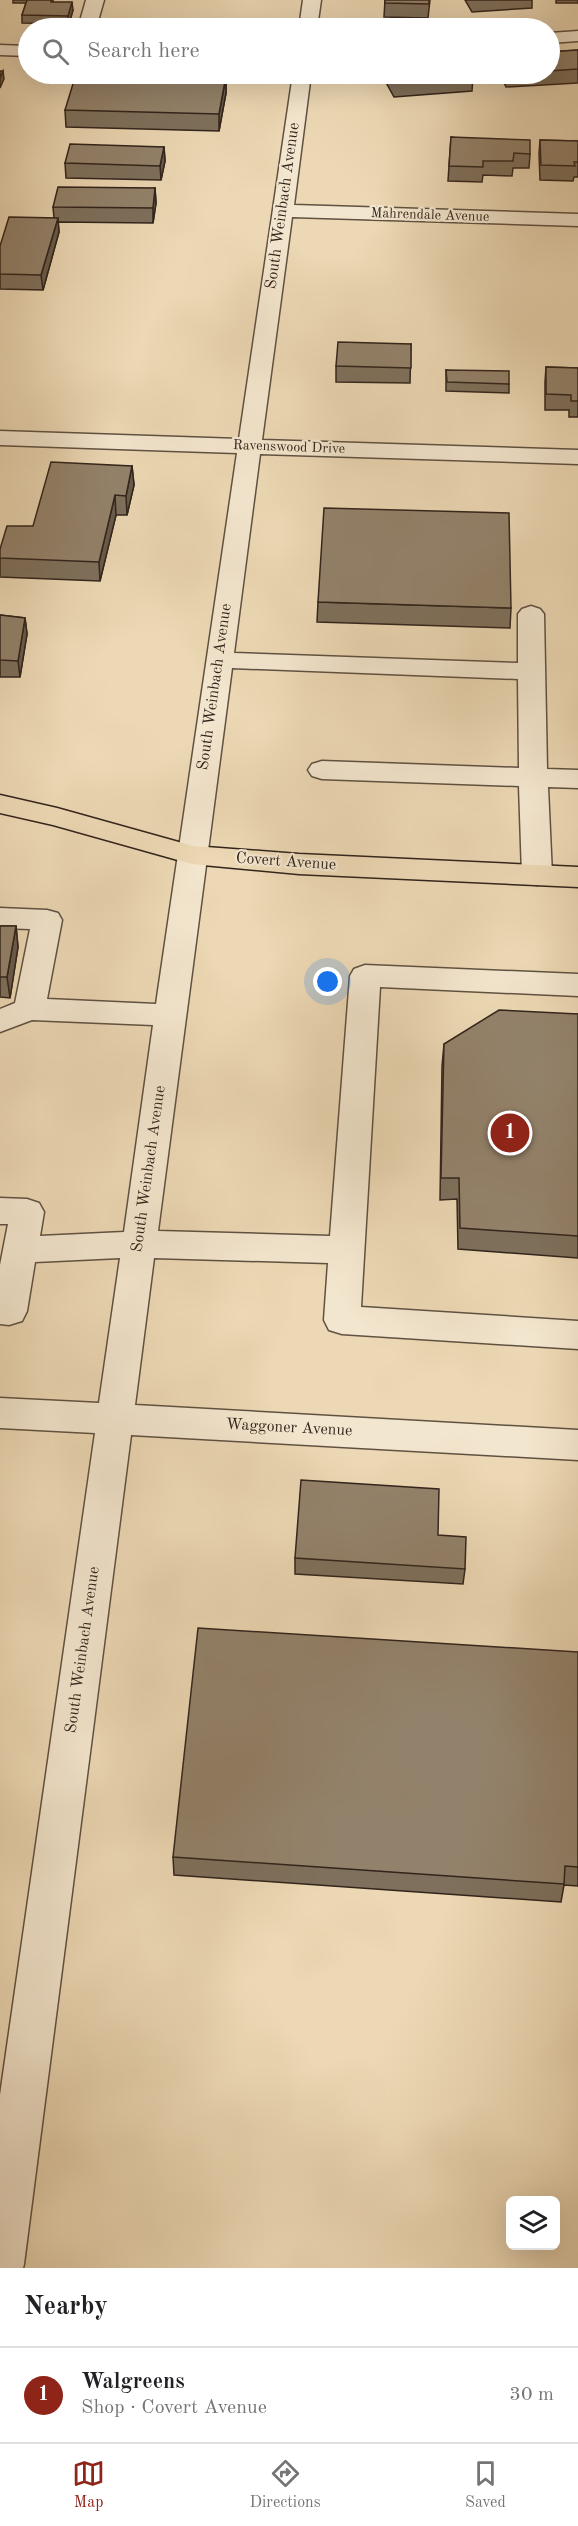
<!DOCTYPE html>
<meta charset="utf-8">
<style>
body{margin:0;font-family:"Old Standard TT",serif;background:#f6f6f6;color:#202124}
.controls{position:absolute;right:18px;bottom:18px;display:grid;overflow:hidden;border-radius:9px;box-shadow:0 6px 24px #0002}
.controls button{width:54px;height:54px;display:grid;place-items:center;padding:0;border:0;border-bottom:2px solid #e0e0e0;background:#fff;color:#202124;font:30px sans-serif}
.you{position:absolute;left:328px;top:982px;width:21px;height:21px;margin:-15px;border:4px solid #fff;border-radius:50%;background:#1a73e8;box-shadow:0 0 0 9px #1a73e833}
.badge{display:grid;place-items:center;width:39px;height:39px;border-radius:50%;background:#8f2418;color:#fff;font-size:20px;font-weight:700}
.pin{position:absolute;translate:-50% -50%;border:3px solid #fff;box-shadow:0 2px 6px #0006}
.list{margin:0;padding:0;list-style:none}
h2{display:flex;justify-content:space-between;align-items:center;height:78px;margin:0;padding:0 24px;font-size:26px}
h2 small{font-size:20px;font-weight:400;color:#757577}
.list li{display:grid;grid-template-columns:39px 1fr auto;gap:18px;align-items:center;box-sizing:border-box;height:96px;padding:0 24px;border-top:2px solid #e0e0e0}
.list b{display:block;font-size:22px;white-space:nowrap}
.list p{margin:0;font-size:20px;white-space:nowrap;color:#757577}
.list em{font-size:20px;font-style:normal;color:#757577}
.icon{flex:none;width:33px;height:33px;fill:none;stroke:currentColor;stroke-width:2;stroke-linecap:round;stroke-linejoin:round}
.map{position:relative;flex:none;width:578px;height:2268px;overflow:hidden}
.search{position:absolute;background:#fff;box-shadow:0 6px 24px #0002;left:18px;right:18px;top:18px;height:66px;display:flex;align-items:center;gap:15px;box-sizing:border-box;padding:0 21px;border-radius:33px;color:#757577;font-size:22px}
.sheet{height:174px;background:#fff}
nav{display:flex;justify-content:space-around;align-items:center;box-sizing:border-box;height:84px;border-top:2px solid #e0e0e0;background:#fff;font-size:16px;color:#757577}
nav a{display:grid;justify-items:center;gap:3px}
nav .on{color:#8f2418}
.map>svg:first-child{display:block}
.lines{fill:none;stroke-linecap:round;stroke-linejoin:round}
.minor-casing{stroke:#605142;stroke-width:3}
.major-casing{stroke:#32241c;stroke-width:3}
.minor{fill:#f3e6ce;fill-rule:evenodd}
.major{fill:#ecd8b4;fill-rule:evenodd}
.wall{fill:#7e705c;stroke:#32241c;stroke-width:1.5}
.shaded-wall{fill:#675b4b;stroke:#32241c;stroke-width:1.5}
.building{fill:#93826b;stroke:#32241c;stroke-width:1.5}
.labels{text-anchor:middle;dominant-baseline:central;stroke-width:4.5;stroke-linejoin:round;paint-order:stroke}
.far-street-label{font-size:14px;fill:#32241c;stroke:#f3e6ce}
.street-label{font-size:16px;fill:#32241c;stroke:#f3e6ce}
</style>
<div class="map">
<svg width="578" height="2268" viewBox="0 0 578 2268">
<rect width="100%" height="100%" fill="#ecd8b4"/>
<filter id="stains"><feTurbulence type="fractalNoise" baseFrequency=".00333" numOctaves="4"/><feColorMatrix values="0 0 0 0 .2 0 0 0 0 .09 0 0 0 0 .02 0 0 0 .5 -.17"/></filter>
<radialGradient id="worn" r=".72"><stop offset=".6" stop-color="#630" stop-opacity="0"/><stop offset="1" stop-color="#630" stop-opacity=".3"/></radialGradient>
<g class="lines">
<defs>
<path id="minor" d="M86,0H104L96,28H78Z
M303,0H321L317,28H299Z
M578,31V41L550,43V33Z
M0,45L28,46V56L0,55Z
M293,74H311L294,205L578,214V226L292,217L262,440L578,450V464L260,454L234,653L518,663V614L522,609L531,606L540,609L544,614L547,769L578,770V788L548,787L552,875L547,882L537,885L527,882L522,875L519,786L322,779L312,776L308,770L312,764L322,761L519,768L518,679L232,668L158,1231L330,1236L350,976L354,969L365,965L578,974V996L380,987L361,1307L578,1321V1349L342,1334L329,1330L324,1320L328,1263L154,1258L135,1405L578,1430V1460L131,1435L24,2264L23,2268H0V2095L95,1433L0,1428V1398L99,1403L120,1258L35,1262L27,1311L22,1321L9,1325L0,1324V1265L8,1224H0V1198L27,1199L39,1203L44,1212L40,1236L124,1232L153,1025L32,1020L0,1032V1009L15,1003L30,929L0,928V908L47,910L58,913L62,920L47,999L156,1004L237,453L0,445V431L239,439Z"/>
<path id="major" d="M0,795L57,808L193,846L299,854L578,867V887L299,874L192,864L53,825L0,813Z"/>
</defs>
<use href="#minor" class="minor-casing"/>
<use href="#major" class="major-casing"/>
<use href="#minor" class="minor"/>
<use href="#major" class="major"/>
</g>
<path class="wall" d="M13,0H53V2L73,10L69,24L22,23V15L26,3H13Z
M385,0H430L428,18L384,17Z
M465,0H532V8L472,12Z
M556,0H578V3H556Z
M578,50V83L506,87L500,74H549V52Z
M383,74H471L473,77L472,91L394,97L383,77Z
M226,76V93L219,131L66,127L65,110Z
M451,137L530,154L529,168H513L512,176L483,175L482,182L448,181Z
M540,140L578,141V177H574L573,181L540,180L539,154Z
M164,147L165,161L161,180L66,178L65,163Z
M155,188L156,203L153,223L58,222L59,232L43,290L0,289V246L54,218L53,207Z
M411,344L410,383L336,382V366Z
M546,367L578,368V417H569V410H545V382Z
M446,370L509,384V393L446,391Z
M132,466L134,485L127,515H116L100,581L0,577V549L33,526Z
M318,602L511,608L510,628L317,622Z
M0,615L25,618L27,634L20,677H0Z
M0,926H16L18,947L10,998L0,997Z
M578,1014V1258L458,1249L457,1199L440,1200L442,1066L444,1044Z
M438,1535L465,1569L463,1584L295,1574V1558Z
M578,1652V1886L564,1885L561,1902L174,1875L173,1857Z"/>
<path class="shaded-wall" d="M72,2L73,10L69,24L68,16Z
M3,71L4,79L0,88V78Z
M226,76V93L219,131V114Z
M164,147L165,161L161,180L160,166Z
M155,188L156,203L153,223V208Z
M58,218L59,232L43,290L41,275Z
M132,466L134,485L127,515L126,496Z
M115,495L116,515L100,581L99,562Z
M25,618L27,634L20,677L18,661Z
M16,926L18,947L10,998L7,977Z"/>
<path class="building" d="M27,0H51V2H72L68,16L22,15Z
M385,0H429V4L385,3Z
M578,50V69L549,71V52Z
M0,71H3L0,78Z
M76,74H144L226,76L219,114L65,110Z
M389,74H471L473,77L394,83Z
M451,137L530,140V154L514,153L513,161H483V167L449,166Z
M540,140L578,141V162H574L575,166L541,165Z
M70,144L164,147L160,166L65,163Z
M58,187L155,188L153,208L53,207Z
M9,217L58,218L41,275L0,274V246Z
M338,342L411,344V368L336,366Z
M546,367L578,368V401H571V395L546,394Z
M446,370L509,371V384L447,382Z
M51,462L132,466L126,496L115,495L99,562L0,558V549L7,526H33Z
M324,508L509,513L511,608L318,602Z
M0,615L25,618L18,661L0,660Z
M0,926H16L7,977H0Z
M499,1010L578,1014V1236L460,1228L459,1178H441L444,1044Z
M301,1480L439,1489L438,1535L466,1537L465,1569L295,1558Z
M198,1628L578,1652V1867L565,1866L564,1884L173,1857Z"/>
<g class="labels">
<g class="far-street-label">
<text transform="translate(430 215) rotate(2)">Mahrendale Avenue</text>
<text transform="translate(289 447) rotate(2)">Ravenswood Drive</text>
</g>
<g class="street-label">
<text transform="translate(283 206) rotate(-82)">South Weinbach Avenue</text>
<text transform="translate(215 687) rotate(-82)">South Weinbach Avenue</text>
<text transform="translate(286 862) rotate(4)">Covert Avenue</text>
<text transform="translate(149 1169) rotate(-82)">South Weinbach Avenue</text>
<text transform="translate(289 1428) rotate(3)">Waggoner Avenue</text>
<text transform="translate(83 1650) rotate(-82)">South Weinbach Avenue</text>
</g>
</g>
<rect width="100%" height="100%" filter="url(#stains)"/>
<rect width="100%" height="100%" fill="url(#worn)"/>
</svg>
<div class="controls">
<button><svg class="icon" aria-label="layers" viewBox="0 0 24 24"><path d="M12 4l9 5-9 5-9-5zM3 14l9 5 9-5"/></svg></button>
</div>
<div class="you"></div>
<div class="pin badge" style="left:510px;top:1133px">1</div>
<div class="search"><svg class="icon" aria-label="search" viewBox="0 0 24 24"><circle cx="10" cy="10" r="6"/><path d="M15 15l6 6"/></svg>Search here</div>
</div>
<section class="sheet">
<h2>Nearby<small></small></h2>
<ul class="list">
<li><span class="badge">1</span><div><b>Walgreens</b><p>Shop · Covert Avenue</p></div><em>30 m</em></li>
</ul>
</section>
<nav>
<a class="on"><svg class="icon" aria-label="map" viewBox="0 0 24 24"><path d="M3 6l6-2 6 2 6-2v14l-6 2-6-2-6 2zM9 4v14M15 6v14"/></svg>Map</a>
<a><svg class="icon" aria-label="directions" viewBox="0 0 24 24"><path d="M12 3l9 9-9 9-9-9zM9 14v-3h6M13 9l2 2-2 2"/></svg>Directions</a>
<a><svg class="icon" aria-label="saved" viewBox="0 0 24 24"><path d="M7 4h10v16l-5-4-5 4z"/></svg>Saved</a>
</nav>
